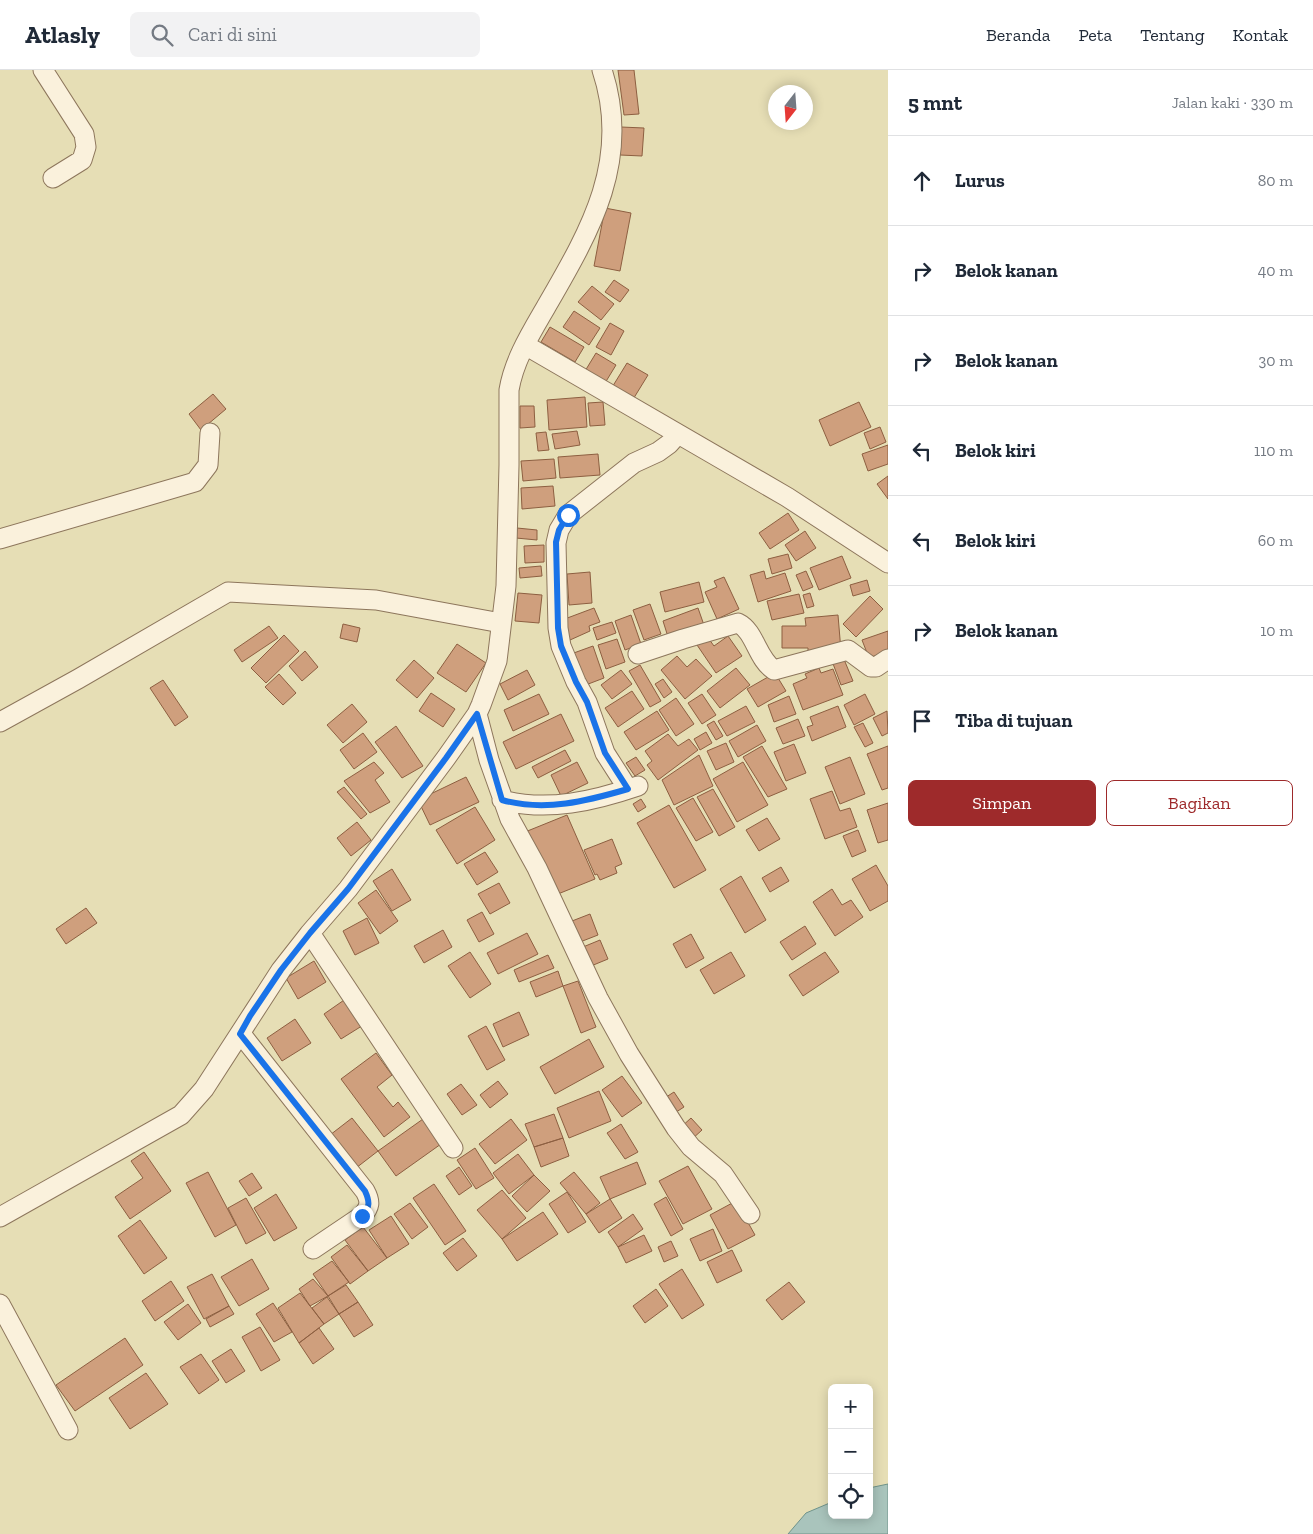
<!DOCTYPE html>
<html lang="id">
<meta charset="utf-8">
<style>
body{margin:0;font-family:"Zilla Slab",serif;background:#f2f2f3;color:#1f2937}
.controls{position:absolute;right:15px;bottom:15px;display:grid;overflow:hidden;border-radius:8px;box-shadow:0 2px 12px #0003}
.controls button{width:45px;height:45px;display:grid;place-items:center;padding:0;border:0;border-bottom:1px solid #e0e1e3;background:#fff;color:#1f2937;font:25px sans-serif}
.compass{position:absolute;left:768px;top:15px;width:45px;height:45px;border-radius:50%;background:#fff;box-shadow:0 2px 12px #0003;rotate:197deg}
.stop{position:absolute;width:15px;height:15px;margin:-11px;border:4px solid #1a73e8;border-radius:50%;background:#fff}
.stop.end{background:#1a73e8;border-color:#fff;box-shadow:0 1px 5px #0008}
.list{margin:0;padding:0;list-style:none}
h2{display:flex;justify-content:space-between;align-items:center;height:65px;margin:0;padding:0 20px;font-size:21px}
h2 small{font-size:16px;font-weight:400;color:#747a83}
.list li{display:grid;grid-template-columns:32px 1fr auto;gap:15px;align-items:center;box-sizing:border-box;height:90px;padding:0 20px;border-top:1px solid #e0e1e3}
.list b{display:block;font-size:19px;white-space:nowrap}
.list em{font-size:16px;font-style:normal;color:#747a83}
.actions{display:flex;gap:10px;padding:15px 20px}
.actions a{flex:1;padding:11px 0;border:1px solid #9e2a2b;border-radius:8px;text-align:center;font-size:18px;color:#9e2a2b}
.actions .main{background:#9e2a2b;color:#fff}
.icon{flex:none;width:28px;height:28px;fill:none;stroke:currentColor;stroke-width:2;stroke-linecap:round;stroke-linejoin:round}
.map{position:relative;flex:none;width:888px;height:1464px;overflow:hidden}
header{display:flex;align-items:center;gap:30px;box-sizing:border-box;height:70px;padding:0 25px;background:#fff;border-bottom:1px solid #e0e1e3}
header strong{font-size:24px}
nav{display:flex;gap:28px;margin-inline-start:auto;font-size:18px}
.search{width:350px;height:45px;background:#f2f2f3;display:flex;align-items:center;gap:12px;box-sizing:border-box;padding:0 18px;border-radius:8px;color:#747a83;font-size:19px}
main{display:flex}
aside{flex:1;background:#fff}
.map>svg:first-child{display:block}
.farmland{fill:#e6deb5;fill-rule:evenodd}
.water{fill:#a9c4bc;stroke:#6f938a}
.building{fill:#cf9f7d;stroke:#8d5f41}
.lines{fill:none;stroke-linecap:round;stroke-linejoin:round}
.street-casing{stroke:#8d765c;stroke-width:21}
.street{stroke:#faf1dc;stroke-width:19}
.route{stroke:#1a73e8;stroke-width:6}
</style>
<header>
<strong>Atlasly</strong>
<div class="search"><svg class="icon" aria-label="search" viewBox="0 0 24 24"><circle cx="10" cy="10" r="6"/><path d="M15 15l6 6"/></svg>Cari di sini</div>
<nav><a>Beranda</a><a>Peta</a><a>Tentang</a><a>Kontak</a></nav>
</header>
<main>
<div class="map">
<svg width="888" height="1464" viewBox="0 0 888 1464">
<rect width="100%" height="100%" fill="#f0e4c8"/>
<path class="farmland" d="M0,0H888V1414L869,1418V1318H832V1432L806,1443L788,1464H0ZM776,22H806V52H776Z"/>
<path class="water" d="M888,1414V1464H788L806,1443L832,1432V1445H869V1418Z"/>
<path class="building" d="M618,0H634L639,44L624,45Z
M621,57L644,58L642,86L620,85Z
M605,138L631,143L620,201L594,196Z
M614,210L629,220L620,232L605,222Z
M592,216L614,234L601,250L578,232Z
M574,241L600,258L589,275L563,257Z
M610,253L624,261L611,285L596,277Z
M550,257L584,277L575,292L541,272Z
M596,283L616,295L602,318L582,306Z
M627,293L648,305L632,331L611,319Z
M213,324L226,339L201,360L189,344Z
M585,327L587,357L549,360L547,330Z
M603,332L605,355L590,356L588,333Z
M859,332L871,357L830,376L819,350Z
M520,336H534L535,357L520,358Z
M880,357L886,372L870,379L864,363Z
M577,361L580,375L555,379L552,364Z
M546,362L549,380L538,381L536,363Z
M888,375V394L868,401L862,384Z
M598,384L600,405L560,408L558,387Z
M554,389L556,408L523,411L521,391Z
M888,406V429L877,414Z
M553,416L555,436L522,439L521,418Z
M788,443L799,460L770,479L759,463Z
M517,458L537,460V470L516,468Z
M805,461L816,478L796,491L785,475Z
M544,475V492L525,493L524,476Z
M788,484L792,498L772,504L768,489Z
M842,486L851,508L819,520L810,498Z
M541,496L542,506L520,508L519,498Z
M764,501L766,509L785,503L791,521L758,532L750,505Z
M806,501L813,517L803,521L796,505Z
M590,502L592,533L569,535L567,504Z
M724,507L739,539L717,549L705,522L717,517L714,511Z
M867,510L870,521L853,526L850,515Z
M699,512L704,532L665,542L660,522Z
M518,523L542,525L539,553L515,551Z
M810,523L814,536L807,538L803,525Z
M799,524L804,543L772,550L767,531Z
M870,526L883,539L856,567L843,554Z
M650,534L661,564L644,570L633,540Z
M594,538L600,552L589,556L590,561L570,570L562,550Z
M698,538L705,558L669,570L663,551Z
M631,545L641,574L625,580L615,551Z
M838,545L841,581L808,584V578H782V556H806L805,548Z
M612,552L616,563L597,570L593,558Z
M343,554L360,558L357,572L340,568Z
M269,556L278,568L242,592L234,580Z
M888,561V581L869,588L862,570Z
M284,565L299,581L266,613L251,598Z
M706,565L714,576L728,566L742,586L716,603L695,572Z
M617,569L625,592L606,599L598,575Z
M457,574L486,593L466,622L437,603Z
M593,576L604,608L583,616L571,584Z
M305,581L318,597L302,611L289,596Z
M677,586L687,597L696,589L712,606L685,629L661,600Z
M843,587L853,611L841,615L832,591Z
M414,590L434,608L417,628L396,610Z
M640,595L661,631L650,637L629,601Z
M736,598L750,615L720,638L707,621Z
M819,598L821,603L833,599L843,625L803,640L793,614L807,608L805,604Z
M527,600L535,615L508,630L500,614Z
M621,600L632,614L612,629L601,615Z
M775,603L786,621L758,637L747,619Z
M279,604L296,623L283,635L265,617Z
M663,609L672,622L664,628L655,614Z
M163,610L188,647L175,656L150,618Z
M632,621L644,639L618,657L605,638Z
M431,623L455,639L443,657L419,641Z
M539,624L549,644L513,661L504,640Z
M702,624L716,645L702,654L688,633Z
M865,624L875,644L854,655L844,635Z
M789,626L796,644L774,652L768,635Z
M676,628L694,654L676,666L659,640Z
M352,634L367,652L343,673L327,655Z
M746,636L755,652L727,666L718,651Z
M838,636L846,657L812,671L807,657L813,655L810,647Z
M657,641L669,660L636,680L624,662Z
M887,641L888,663L882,666L873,648Z
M561,644L574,671L516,699L503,672Z
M798,649L805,666L783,674L776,658Z
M714,651L723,666L716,670L707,655Z
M863,653L873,673L865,677L854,657Z
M757,655L766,671L738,687L729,671Z
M396,656L423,696L402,708L375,672Z
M706,662L712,673L700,680L694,669Z
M363,663L377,682L354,699L340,680Z
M668,664L678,676L689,669L698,680L658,710L647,695L652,691L645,681Z
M726,673L734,692L716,700L707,681Z
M794,674L806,703L786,711L774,682Z
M762,676L787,719L768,727L743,687Z
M888,676V718L882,720L867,684Z
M565,680L571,691L538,708L532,697Z
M699,685L713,716L674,735L662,710Z
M636,687L645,700L635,706L626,693Z
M850,687L865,724L840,734L825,697Z
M374,692L384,703L375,710L390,732L370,743L344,711Z
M577,692L588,713L561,726L551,705Z
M743,692L768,735L737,752L713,709Z
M466,707L479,732L430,755L418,730Z
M344,717L367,744L361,749L337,722Z
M713,719L735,757L719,766L697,727Z
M832,721L840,741L850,738L857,757L825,769L810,729Z
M693,728L713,762L696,771L676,738Z
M641,729L646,737L638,742L633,734Z
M888,733V770L878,773L867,740Z
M669,735L706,800L674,818L637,753Z
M475,737L495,770L457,794L436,760Z
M567,745L595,809L553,826L525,762Z
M767,748L780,769L759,781L746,760Z
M357,752L371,770L351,786L337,768Z
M858,760L866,781L852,787L843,766Z
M612,769L622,794L615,797L617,803L600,810L597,804L595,805L584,780Z
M485,782L498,802L477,815L464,794Z
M876,795L888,816V831L870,841L852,809Z
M781,797L789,811L770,822L762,808Z
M392,799L411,830L392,841L373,811Z
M741,806L766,850L745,863L720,819Z
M499,813L510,833L490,844L478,824Z
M832,819L842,835L851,830L863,847L835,866L813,832Z
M376,820L398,851L380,864L358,833Z
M86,838L97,853L66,874L56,859Z
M482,842L494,864L479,872L467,850Z
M590,844L598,865L580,872L572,851Z
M367,848L379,873L355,885L343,861Z
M805,856L816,874L792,890L780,872Z
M443,860L452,877L424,893L414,876Z
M527,863L538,884L498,904L487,883Z
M691,864L704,888L686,898L673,874Z
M600,870L608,889L591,896L583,877Z
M470,882L491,914L470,928L448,896Z
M731,882L745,906L714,924L700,900Z
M825,882L839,902L803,926L789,905Z
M548,885L554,898L519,912L514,900Z
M314,891L326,912L298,929L286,908Z
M558,901L563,916L536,927L530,912Z
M578,911L596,957L581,963L563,916Z
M347,928L365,954L341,969L324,944Z
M519,942L529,965L503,977L493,954Z
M295,949L311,973L282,991L267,968Z
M486,956L505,990L487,1000L468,966Z
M589,969L604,997L555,1024L540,997Z
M376,983L392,1005L377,1017L393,1037L398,1032L410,1047L384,1067L341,1009Z
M622,1006L642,1033L622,1047L602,1020Z
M498,1011L508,1024L490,1038L480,1025Z
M461,1014L477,1035L462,1045L447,1024Z
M599,1021L611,1051L569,1068L557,1038Z
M674,1022L684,1037L670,1046L660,1031Z
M554,1044L563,1068L534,1077L525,1054Z
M352,1048L378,1081L356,1098L330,1065Z
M691,1048L702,1060L691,1070L680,1058Z
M423,1049L441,1074L396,1106L378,1081Z
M511,1049L527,1070L495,1094L479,1074Z
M621,1054L638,1082L625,1089L607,1063Z
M563,1068L569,1086L541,1097L534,1077Z
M475,1078L494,1108L476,1119L457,1090Z
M144,1082L171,1121L130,1149L115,1127L143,1108L131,1091Z
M518,1084L534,1105L509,1124L493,1103Z
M637,1092L646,1114L610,1129L600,1107Z
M688,1096L712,1139L683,1154L659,1111Z
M459,1097L472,1116L459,1125L446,1106Z
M208,1102L236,1155L215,1167L186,1113Z
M574,1102L600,1133L586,1144L560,1113Z
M252,1103L262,1118L249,1126L239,1111Z
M534,1105L550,1121L527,1142L512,1126Z
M434,1114L466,1161L445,1175L413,1128Z
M502,1120L526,1148L502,1169L477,1140Z
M567,1122L586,1152L568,1163L549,1134Z
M276,1124L297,1158L274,1171L254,1138Z
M666,1127L683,1159L671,1166L654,1134Z
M246,1128L266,1163L246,1174L228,1138Z
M610,1129L622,1148L599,1163L586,1144Z
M736,1131L755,1165L728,1179L710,1145Z
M410,1133L428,1157L412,1169L394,1144Z
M543,1142L558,1164L517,1191L502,1169Z
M633,1144L643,1159L618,1177L608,1162Z
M391,1146L409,1174L387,1188L369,1160Z
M140,1150L167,1188L144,1204L118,1166Z
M363,1157L387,1188L368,1201L345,1170Z
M713,1159L722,1181L700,1191L690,1169Z
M644,1165L652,1181L626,1193L618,1177Z
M463,1168L477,1186L457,1201L443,1183Z
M671,1171L678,1186L664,1192L658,1177Z
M347,1175L368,1201L350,1214L331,1187Z
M732,1180L742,1201L717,1213L707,1192Z
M252,1189L269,1219L239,1236L221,1207Z
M332,1191L349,1212L328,1226L313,1204Z
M682,1199L704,1235L682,1249L659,1214Z
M212,1204L229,1236L204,1249L187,1217Z
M313,1209L328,1226L310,1236L299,1219Z
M171,1211L184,1231L155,1251L142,1231Z
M789,1212L805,1232L782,1250L766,1230Z
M346,1215L358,1232L339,1244L328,1226Z
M656,1219L668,1236L645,1253L633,1236Z
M300,1223L324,1254L299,1273L278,1238Z
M327,1227L339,1244L324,1254L312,1238Z
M358,1232L373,1255L354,1267L339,1244Z
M273,1233L292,1262L274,1272L256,1244Z
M188,1234L201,1253L178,1270L164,1252Z
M229,1236L234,1244L210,1257L206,1249Z
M260,1257L280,1290L261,1301L242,1267Z
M319,1258L334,1279L313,1294L299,1273Z
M125,1268L143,1295L75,1341L56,1315Z
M231,1279L245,1301L226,1313L212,1291Z
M201,1284L219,1310L199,1324L180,1297Z
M146,1303L168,1334L130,1359L109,1328Z"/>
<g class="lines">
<defs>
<path id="street" d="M43,0L84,64L86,77L82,90L53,108
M525,275L787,427L888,493
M0,469L195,412L208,395L210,363
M638,584L683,569L738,553C755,561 757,589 774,600L848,580L871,597H876L888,589
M477,644L489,690L510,749L537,798L598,928L629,984L676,1058L691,1077L723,1104L750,1144
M0,652L78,609L228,522L376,530L501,553
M628,719L605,683L587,632L576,612L561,576L558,558L556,473L559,460L568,445L634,393L658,382L669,374L677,365
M502,730C548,742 594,731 638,716
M310,863L453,1078
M241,964L365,1121C371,1132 370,1137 362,1146L313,1179
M0,1147L181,1045L204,1019L281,900L310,863L348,819L446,688L477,644L481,635L497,591L506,516L509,395V320C514,290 531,263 546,237C590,161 632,90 602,0
M0,1234L68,1360"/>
</defs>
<use href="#street" class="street-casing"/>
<use href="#street" class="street"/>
</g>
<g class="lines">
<path class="route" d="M362,1146C370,1137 370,1132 365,1121L240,964L250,946L281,900L310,863L348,819L446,688L477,644L502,730C545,742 587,731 628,719L605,683L587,632L576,612L561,576L558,558L556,472L559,460L568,445"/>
</g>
</svg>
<div class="controls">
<button>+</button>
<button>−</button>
<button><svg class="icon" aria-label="locate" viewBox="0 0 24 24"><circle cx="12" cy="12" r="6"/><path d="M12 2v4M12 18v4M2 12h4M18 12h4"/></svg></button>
</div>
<svg class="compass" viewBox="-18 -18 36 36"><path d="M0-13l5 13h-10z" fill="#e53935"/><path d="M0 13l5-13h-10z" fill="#747a83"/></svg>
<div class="stop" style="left:568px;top:445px"></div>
<div class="stop end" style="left:362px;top:1146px"></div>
</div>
<aside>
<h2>5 mnt<small>Jalan kaki · 330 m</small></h2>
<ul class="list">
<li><svg class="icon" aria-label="ahead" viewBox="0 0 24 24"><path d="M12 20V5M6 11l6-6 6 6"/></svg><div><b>Lurus</b></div><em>80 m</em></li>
<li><svg class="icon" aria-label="right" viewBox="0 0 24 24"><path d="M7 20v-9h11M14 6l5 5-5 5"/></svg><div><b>Belok kanan</b></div><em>40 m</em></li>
<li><svg class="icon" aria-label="right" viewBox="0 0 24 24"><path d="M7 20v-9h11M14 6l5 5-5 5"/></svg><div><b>Belok kanan</b></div><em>30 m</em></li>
<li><svg class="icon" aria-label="left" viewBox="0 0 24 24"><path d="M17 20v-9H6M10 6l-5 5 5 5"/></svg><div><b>Belok kiri</b></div><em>110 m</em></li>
<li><svg class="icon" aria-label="left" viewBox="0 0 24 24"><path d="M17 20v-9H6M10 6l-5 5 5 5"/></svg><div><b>Belok kiri</b></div><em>60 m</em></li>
<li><svg class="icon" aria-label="right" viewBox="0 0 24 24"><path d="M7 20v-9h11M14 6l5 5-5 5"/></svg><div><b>Belok kanan</b></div><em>10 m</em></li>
<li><svg class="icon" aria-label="arrive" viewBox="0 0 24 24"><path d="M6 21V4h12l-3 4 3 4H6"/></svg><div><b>Tiba di tujuan</b></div></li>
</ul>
<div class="actions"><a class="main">Simpan</a><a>Bagikan</a></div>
</aside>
</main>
